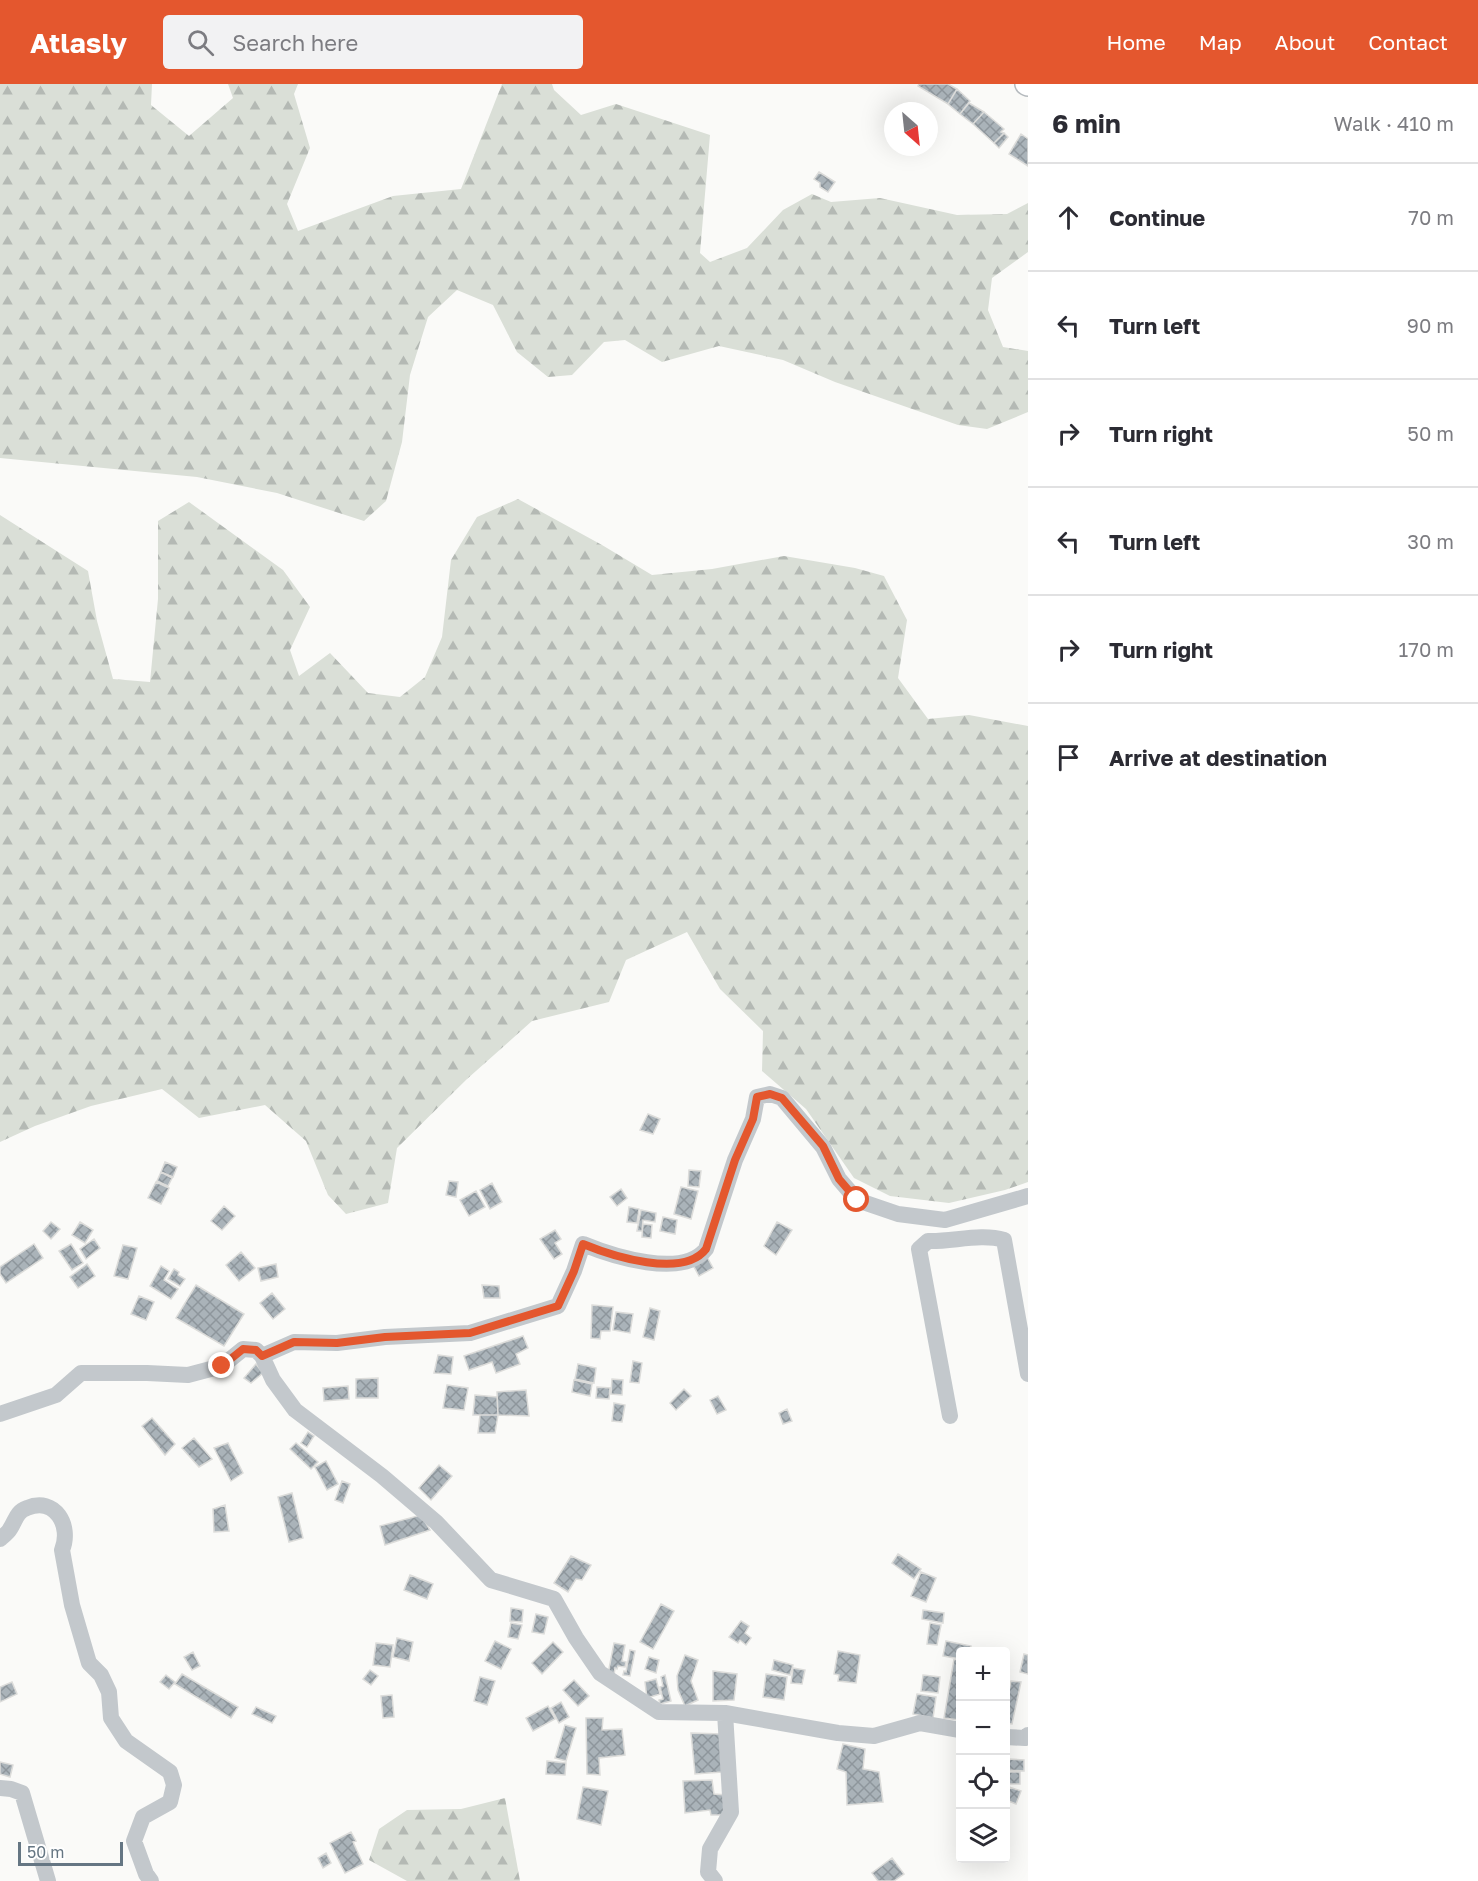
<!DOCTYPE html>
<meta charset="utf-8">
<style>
body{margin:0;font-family:"Golos Text",sans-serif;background:#f2f2f3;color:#2b2b33}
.controls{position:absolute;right:18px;bottom:18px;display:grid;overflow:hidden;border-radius:6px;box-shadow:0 6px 24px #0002}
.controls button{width:54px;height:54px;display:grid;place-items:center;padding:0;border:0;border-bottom:2px solid #e1e1e2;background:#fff;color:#2b2b33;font:30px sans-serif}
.compass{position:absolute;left:884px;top:18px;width:54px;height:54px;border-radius:50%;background:#fff;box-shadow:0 6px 24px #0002;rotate:153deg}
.scale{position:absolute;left:18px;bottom:15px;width:105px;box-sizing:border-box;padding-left:6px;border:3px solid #657683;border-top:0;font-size:16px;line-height:21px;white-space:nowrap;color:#657683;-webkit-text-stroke:4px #fff;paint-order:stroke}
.stop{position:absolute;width:18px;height:18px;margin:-14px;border:4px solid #e4572e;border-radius:50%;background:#fff}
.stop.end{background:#e4572e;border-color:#fff;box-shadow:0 2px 6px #0008}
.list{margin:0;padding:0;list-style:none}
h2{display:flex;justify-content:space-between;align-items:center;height:78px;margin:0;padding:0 24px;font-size:26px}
h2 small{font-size:20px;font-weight:400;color:#7c7c81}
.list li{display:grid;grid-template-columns:39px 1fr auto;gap:18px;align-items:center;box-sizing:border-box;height:108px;padding:0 24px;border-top:2px solid #e1e1e2}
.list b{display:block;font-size:22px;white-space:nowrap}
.list em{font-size:20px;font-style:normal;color:#7c7c81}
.icon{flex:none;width:33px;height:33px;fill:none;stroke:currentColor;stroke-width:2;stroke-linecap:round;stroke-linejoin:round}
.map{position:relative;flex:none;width:1028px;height:1797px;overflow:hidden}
header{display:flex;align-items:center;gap:36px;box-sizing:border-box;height:84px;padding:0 30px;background:#e4572e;color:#fff}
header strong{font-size:28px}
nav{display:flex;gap:33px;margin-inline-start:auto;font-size:21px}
.search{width:420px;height:54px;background:#f2f2f3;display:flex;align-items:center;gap:15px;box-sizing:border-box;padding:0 21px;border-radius:6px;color:#7c7c81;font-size:22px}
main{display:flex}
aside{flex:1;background:#fff}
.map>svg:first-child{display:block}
.forest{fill:url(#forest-firs)}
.building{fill:url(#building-cross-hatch);stroke:#dcdcda;stroke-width:1.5}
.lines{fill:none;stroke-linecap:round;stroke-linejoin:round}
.major-casing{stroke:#b5babe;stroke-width:24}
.minor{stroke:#c3c8cc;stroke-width:16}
.major{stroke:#fff;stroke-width:21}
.route{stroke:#e4572e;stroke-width:8}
</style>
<header>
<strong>Atlasly</strong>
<div class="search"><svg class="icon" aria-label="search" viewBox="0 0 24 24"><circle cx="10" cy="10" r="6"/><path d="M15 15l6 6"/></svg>Search here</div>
<nav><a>Home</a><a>Map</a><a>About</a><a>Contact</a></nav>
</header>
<main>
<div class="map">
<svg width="1028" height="1797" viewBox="0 0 1028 1797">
<defs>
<pattern id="forest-firs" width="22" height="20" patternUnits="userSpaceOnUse" patternTransform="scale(1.5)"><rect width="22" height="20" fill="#dadfd7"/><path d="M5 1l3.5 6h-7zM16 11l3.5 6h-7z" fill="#b4b9b4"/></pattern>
<pattern id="building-cross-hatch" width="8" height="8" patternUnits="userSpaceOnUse" patternTransform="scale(1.5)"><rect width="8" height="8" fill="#aab3b9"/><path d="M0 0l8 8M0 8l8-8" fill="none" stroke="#8e969c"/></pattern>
</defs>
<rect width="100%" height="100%" fill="#fafaf8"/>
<path class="forest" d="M0,0H152L151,21L189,52L233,14L228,0H298L294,10L310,64L287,120L298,147L393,112L461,105L502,0H552L554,6L581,31L616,20L710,51L700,169L710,178L747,164L783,126L812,110L831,118L880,114L957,131L1007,130L1028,119V168L992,194L988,226L1003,263L1028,267V328L987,345L958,341L835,298L783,276L719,262L662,278L625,256L604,258L572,291L548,293L517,268L493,221L457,206L428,233L410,291L402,358L386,417L364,437L277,409L197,393L0,374Z
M518,415L602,461L652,491L712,485L784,472L855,484L884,492L907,536L898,594L928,635L969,631L1028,642V1098L1005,1106L949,1119L890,1112L854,1094L806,1025L762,987L763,947L720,905L687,848L626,876L609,918L532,937L467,995L397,1064L388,1119L346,1130L328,1111L306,1057L265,1021L199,1034L162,1005L91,1022L35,1042L0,1058V431L88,487L97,537L113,595L150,598L158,515V437L189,418L283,486L310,523L290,566L299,592L330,569L368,609L400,613L425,593L442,553L451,476L477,433Z
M505,1714L520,1797H407L369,1776L379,1745L407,1726L461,1725Z"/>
<path class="building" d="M919,0H948L957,5L948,20L918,2Z
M957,5L970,17L960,30L948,20Z
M969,19L984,28L973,40L960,30Z
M984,28L1004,45L1001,48L1004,49L994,59L973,40Z
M1004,49L1008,53L999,64L994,59Z
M1021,50L1028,55V82L1009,70Z
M819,88L835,98L828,108L820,103V99L814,95Z
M648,1030L660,1035L653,1050L640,1046Z
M165,1078L177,1083L173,1093L161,1088Z
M689,1086L701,1087L699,1103L688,1102Z
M161,1088L172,1094L168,1102L157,1097Z
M449,1097L458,1098L456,1113L446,1111Z
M156,1098L169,1104L161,1120L148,1114Z
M492,1099L502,1118L490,1125L480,1106Z
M681,1103L698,1107L691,1135L674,1130Z
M621,1105L627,1114L617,1122L610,1113Z
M476,1107L485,1123L469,1132L460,1116Z
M224,1122L235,1132L222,1146L211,1137Z
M629,1123L639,1125L637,1139L627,1138Z
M641,1126L656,1129L655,1138L643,1136L642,1147H637Z
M663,1133L677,1136L675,1150L660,1147Z
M51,1138L60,1145L51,1155L43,1147Z
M80,1138L93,1146L85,1159L72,1151Z
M777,1138L792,1146L776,1171L764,1162Z
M643,1140L652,1141L651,1154L642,1153Z
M555,1146L561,1155L555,1159L562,1170L554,1175L540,1155Z
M94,1155L100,1164L86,1175L80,1165Z
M34,1160L43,1174L6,1199L0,1190V1183Z
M71,1160L83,1179L72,1186L59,1167Z
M123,1161L137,1164L128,1195L114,1192Z
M241,1168L255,1184L239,1197L226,1181Z
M707,1173L713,1184L699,1192L693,1181Z
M87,1180L95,1192L78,1204L70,1193Z
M276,1180L278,1193L261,1197L258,1184Z
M161,1182L169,1187L164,1196L178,1205L171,1215L150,1202Z
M174,1185L179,1188L178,1191L185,1195L180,1202L168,1195Z
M196,1201L244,1230L224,1262L176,1234Z
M482,1201L499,1202L500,1214H484Z
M272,1209L285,1225L273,1235L260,1219Z
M139,1212L154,1218L146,1236L131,1230Z
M592,1221L613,1223L610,1247H601L600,1255L591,1254Z
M650,1224L660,1227L654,1256L643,1253Z
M616,1228L633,1230L630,1249L613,1246Z
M523,1252L528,1264L516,1270L520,1280L496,1289L492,1278L469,1286L464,1272Z
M438,1271L453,1273L451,1290L434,1289Z
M633,1277L642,1279L639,1299L630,1298Z
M256,1280L263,1289L251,1299L244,1294Z
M578,1280L596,1284L594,1299L575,1295Z
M378,1294V1314H356V1295Z
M612,1295L623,1296L622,1311L611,1310Z
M574,1296L592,1300L590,1312L572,1308Z
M447,1301L468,1304L464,1326L443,1324Z
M348,1302L349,1315L324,1317L323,1304Z
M597,1303L610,1304L609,1315L596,1314Z
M684,1305L691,1312L676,1326L670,1319Z
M526,1306L529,1332L498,1331L497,1308Z
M475,1311L497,1313L498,1331H473Z
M718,1312L726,1326L717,1330L710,1316Z
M614,1319L625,1321L622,1338L612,1337Z
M787,1325L792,1337L783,1340L779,1329Z
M480,1331H498L495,1349H478Z
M152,1334L175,1360L165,1371L142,1342Z
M308,1348L314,1352L307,1363L301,1359Z
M194,1354L212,1375L199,1383L182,1364Z
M228,1359L243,1389L231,1397L214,1364Z
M296,1359L318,1378L311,1385L290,1365Z
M326,1377L338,1400L327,1406L315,1383Z
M439,1381L452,1392L431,1416L419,1404Z
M342,1397L350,1400L343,1419L335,1416Z
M292,1409L303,1454L289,1458L278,1413Z
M225,1421L229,1447L214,1448L213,1425Z
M421,1431L430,1446L385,1461L380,1442Z
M898,1470L921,1485L914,1495L892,1479Z
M571,1472L591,1481L582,1496L576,1495L568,1508L554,1499Z
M921,1488L936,1494L926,1518L911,1512Z
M410,1491L433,1500L427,1515L404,1506Z
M661,1520L674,1527L653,1565L640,1558Z
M511,1524L523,1526L522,1538L510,1537Z
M923,1526L944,1529L943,1539L922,1535Z
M536,1530L548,1533L544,1550L532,1548Z
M741,1537L749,1542L745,1549L751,1554L746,1561L740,1556L738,1559L729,1553Z
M511,1539L522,1541L518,1555L508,1553Z
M930,1539L941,1541L937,1561L927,1560Z
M397,1554L413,1558L409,1577L393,1573Z
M495,1557L511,1565L501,1585L485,1577Z
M946,1557L971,1562L970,1568H960V1575L943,1572Z
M553,1558L563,1568L542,1590L532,1579Z
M376,1559L393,1561L390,1583L373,1581Z
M614,1559L625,1561L622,1577L626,1578L625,1583L618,1582L617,1585L615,1584L614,1591L608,1590Z
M630,1566L635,1567L630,1592L623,1591L624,1587L626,1588Z
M838,1567L860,1571L856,1599L838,1597L839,1591L834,1590Z
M193,1568L200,1582L192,1586L184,1573Z
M1024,1570L1028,1571V1590L1020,1588Z
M685,1571L698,1576L691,1597L698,1616L685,1622L678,1606L677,1592Z
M649,1573L659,1576L656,1589L645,1585Z
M954,1575L960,1577L959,1636L944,1634Z
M774,1576L793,1581L790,1591L772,1586Z
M793,1584L805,1586L802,1600L791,1599Z
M370,1586L378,1592L371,1601L363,1595Z
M713,1587L737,1590L734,1616L713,1617Z
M182,1590L238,1623L231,1634L175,1600Z
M766,1590L787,1593L784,1616L763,1613Z
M166,1591L175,1598L169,1605L160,1598Z
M665,1591L671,1617L660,1620L659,1616L663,1615L660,1603L663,1602L661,1593Z
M923,1591L940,1593L938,1609L921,1607Z
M480,1593L495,1597L487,1621L474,1617Z
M656,1595L660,1610L647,1614L645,1598Z
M574,1596L589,1612L578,1622L563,1606Z
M1011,1597L1021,1598L1012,1640L1006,1639V1622Z
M12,1598L17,1610L0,1618V1603Z
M917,1610L936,1613L933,1634L913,1630Z
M392,1611L394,1633L383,1634L381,1612Z
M561,1618L569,1633L559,1639L551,1624Z
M548,1622L555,1635L533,1647L526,1634Z
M256,1623L276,1632L272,1639L252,1630Z
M586,1634H603L602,1646L622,1645L625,1671L599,1674L600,1691L587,1690Z
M565,1641L576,1644L566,1677L555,1674Z
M691,1649L721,1650L722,1688L695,1690Z
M843,1660L865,1665L863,1685L879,1688L883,1718L847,1721L846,1688L837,1685Z
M1008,1675L1024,1676V1687L1007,1686Z
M547,1677L566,1679L565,1691L546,1690Z
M0,1678L13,1681L10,1693L0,1690Z
M1007,1688H1020V1700H1007Z
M712,1696L714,1710L726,1711V1731H711L710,1726L685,1729L683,1697Z
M583,1703L608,1707L601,1741L577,1735Z
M1009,1703L1021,1707L1016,1720L1006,1716Z
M351,1748L356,1757L353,1758L363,1780L345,1789L330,1759Z
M326,1769L331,1779L323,1784L318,1774Z
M892,1774L904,1790L894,1797H878L872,1789Z"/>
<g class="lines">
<defs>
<path id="major" d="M1026,0L1028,1"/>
</defs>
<use href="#major" class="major-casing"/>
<path class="minor" d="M262,1272L294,1258L337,1259L385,1253L470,1249L558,1222L574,1187L583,1160C612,1172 683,1195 706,1165L735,1076L753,1035L757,1013L770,1010L782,1014L823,1063L839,1095L857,1116L898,1130L945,1136L1028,1112
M0,1330L56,1311L81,1289H147L188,1291L222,1282L243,1265L256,1266L262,1272L273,1296L295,1326L382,1392L436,1438L491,1496L554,1515L576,1554L600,1589L659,1628L725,1629L838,1649L874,1652L920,1639L960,1646
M950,1332L919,1165L928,1157C952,1158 981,1149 1004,1156L1028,1290
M0,1455C3,1452 8,1449 10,1445C16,1436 16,1428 27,1424C55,1412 72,1442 62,1466L72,1521L89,1579L101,1591L109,1608L111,1634L126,1657L170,1688L174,1701L170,1718L143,1733L134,1757L146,1790L151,1797
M1006,1653L1025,1654L1028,1651
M0,1704L11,1705L22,1709L48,1797
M715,1797L708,1788L710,1765L731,1728L725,1629"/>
<use href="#major" class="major"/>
</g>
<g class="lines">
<path class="route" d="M222,1282L243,1265L256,1266L262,1272L294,1258L337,1259L385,1253L470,1249L558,1222L574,1187L583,1160C612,1172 683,1195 706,1165L735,1076L753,1035L757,1013L770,1010L782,1014L823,1062L839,1095L857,1116"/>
</g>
</svg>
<div class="controls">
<button>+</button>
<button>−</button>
<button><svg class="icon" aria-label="locate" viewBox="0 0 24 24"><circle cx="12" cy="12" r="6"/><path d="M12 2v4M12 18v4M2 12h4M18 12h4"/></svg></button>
<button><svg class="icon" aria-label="layers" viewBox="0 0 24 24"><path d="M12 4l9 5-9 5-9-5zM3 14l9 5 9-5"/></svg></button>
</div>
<svg class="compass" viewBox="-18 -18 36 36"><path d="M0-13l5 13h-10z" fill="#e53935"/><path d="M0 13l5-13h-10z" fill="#7c7c81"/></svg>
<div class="scale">50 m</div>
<div class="stop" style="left:857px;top:1116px"></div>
<div class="stop end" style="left:222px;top:1282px"></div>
</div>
<aside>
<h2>6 min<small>Walk · 410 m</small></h2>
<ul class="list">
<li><svg class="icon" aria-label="ahead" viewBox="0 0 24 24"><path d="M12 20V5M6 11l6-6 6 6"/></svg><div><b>Continue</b></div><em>70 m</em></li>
<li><svg class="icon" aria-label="left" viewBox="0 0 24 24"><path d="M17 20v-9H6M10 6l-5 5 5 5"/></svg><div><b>Turn left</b></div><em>90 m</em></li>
<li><svg class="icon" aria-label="right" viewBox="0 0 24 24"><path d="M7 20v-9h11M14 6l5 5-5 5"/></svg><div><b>Turn right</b></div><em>50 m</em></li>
<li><svg class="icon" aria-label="left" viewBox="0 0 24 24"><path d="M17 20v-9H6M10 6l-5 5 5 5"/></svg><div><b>Turn left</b></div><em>30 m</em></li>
<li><svg class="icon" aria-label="right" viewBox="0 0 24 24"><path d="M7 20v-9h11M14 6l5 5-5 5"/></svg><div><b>Turn right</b></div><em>170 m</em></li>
<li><svg class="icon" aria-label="arrive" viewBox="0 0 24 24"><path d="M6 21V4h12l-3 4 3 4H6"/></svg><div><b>Arrive at destination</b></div></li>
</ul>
</aside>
</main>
